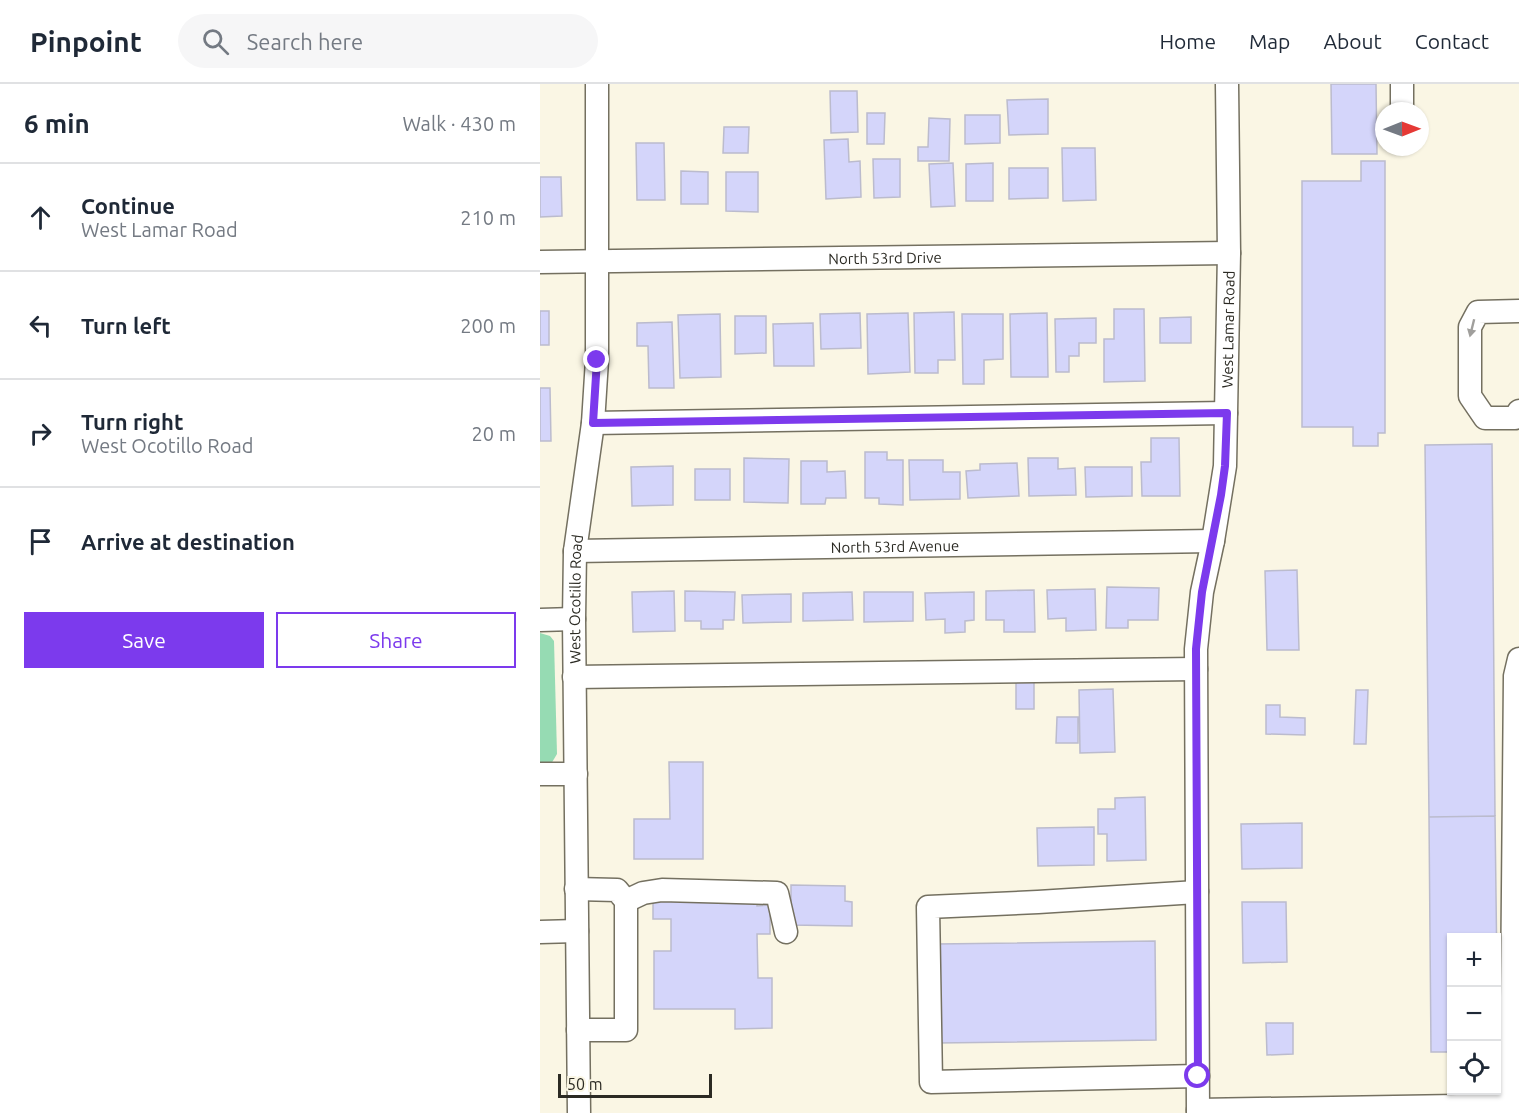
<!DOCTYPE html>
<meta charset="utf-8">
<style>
body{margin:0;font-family:Ubuntu,sans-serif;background:#f6f6f7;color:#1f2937}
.controls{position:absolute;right:18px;bottom:18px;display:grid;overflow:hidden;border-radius:0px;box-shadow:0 2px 4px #0004}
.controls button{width:54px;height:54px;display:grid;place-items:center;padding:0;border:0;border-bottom:2px solid #e0e1e3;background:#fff;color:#1f2937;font:30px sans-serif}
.compass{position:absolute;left:835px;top:18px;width:54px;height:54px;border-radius:50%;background:#fff;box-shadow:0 2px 4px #0004;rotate:89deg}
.scale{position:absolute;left:18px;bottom:15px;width:154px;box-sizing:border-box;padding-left:6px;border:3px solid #2b2a23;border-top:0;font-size:16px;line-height:21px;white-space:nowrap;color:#2b2a23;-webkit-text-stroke:4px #faf6e4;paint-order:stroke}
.stop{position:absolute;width:18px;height:18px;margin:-14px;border:4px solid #7c3aed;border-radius:50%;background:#fff}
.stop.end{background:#7c3aed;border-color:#fff;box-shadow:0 2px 6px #0008}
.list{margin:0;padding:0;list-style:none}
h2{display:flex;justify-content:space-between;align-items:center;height:78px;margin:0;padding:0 24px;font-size:26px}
h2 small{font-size:20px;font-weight:400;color:#747a83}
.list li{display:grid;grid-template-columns:39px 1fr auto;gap:18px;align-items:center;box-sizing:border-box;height:108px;padding:0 24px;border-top:2px solid #e0e1e3}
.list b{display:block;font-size:22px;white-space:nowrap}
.list p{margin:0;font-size:20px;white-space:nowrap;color:#747a83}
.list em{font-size:20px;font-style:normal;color:#747a83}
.actions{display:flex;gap:12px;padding:18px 24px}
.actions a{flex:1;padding:14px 0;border:2px solid #7c3aed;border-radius:0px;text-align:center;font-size:21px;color:#7c3aed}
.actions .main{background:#7c3aed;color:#fff}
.icon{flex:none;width:33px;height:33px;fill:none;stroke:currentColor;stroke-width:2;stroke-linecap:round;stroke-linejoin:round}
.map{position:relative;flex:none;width:979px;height:1029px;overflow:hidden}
header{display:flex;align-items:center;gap:36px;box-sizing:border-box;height:84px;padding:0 30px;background:#fff;border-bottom:2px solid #e0e1e3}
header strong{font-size:28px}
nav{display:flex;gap:33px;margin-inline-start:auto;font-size:21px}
.search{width:420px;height:54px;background:#f6f6f7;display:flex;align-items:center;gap:15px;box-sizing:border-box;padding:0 21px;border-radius:33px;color:#747a83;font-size:22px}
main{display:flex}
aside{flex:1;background:#fff}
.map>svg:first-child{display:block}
.green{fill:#96dbb3}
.building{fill:#d4d5fa;stroke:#bbbbcd;stroke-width:1.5}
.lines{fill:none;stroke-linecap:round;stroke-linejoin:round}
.minor-casing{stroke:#747060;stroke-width:25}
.minor{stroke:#fff;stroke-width:22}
.oneway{fill:#a09f9c}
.route{stroke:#7c3aed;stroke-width:8}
.labels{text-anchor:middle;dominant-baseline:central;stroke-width:4.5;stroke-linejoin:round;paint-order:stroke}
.street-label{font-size:15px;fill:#2b2a23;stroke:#faf6e4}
</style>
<header>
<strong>Pinpoint</strong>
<div class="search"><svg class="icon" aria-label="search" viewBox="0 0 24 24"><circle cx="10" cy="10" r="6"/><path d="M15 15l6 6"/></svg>Search here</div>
<nav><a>Home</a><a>Map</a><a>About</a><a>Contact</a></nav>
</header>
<main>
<aside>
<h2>6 min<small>Walk · 430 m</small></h2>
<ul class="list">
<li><svg class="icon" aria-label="ahead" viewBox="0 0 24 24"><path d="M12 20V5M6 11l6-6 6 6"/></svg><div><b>Continue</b><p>West Lamar Road</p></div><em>210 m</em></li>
<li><svg class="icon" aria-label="left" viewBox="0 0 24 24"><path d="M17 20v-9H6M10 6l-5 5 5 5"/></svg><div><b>Turn left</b></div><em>200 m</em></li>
<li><svg class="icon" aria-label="right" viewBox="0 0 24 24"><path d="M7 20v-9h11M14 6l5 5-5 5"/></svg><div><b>Turn right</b><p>West Ocotillo Road</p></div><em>20 m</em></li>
<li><svg class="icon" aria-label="arrive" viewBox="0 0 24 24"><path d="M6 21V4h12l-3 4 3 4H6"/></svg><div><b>Arrive at destination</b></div></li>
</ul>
<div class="actions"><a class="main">Save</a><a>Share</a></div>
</aside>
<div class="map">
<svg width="979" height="1029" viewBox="0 0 979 1029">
<rect width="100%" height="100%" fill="#faf6e4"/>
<path class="green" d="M0,549L10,552L14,557L17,670L11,680L0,683Z"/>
<path class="building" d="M791,0H836L837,70H792Z
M290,7H317L318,48L291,49Z
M508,15V50L469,51L467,16Z
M327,29H345L344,60H327Z
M425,31H460V59L425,60Z
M389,34L410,35L409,77H378V63H388Z
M184,43H209L208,69H183Z
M308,55L309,78L320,77L321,113L286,115L284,56Z
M96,59H124L125,116H97Z
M522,64H555L556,116L523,117Z
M333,75H360V113L334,114Z
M821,77H845V349H838V362H813V343H762V97H821Z
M413,79L415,122L391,123L389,80Z
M453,79V117H426V80Z
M469,84H508V114L469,115Z
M141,87L168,88V120H141Z
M186,88H218V128L186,127Z
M0,93H21L22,132L0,133Z
M574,225H604L605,297L564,298V255H574Z
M0,227H9V261H0Z
M414,228L415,276H398V289H375L374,229Z
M320,229L321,264L281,265L280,230Z
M368,229L370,288L328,290L327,230Z
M507,229L508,293H471L470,230Z
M180,230L181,293L140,294L138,231Z
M422,230H463V275L444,276V300H423Z
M195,232H226V269L195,270Z
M651,233V259H620V234Z
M556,234V259H539V272H529V288H516L515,235Z
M132,238L134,304H109L108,262H97V239Z
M273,239L274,282H234L233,240Z
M0,304H10L11,357H0Z
M611,354H639L640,412H602L601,378H611Z
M952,360L955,732L889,733L885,361Z
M325,368H347V376H363V421L339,420V414H325Z
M204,374L249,375L248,419L204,418Z
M488,374H518V385L535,384L536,411L489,412Z
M369,376H403V388H420V415L370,416Z
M261,377H287V388L305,387L306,414H286L285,420H261Z
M477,379L479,412L428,414L426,387L440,386V380Z
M133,382V421L92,422L91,383Z
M545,383H592V412L546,413Z
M155,385H190V416H155Z
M757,486L759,566H727L725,487Z
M567,503L619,504L618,536H588V544H566Z
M555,505L556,546L526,547V534L508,535L507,506Z
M494,506L495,548H464V536H446V507Z
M134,507L135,547L93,548L92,508Z
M145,507L195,508L194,536H183V545H161V537H145Z
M312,508L313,536L263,537V509Z
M324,508H373V537L324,538Z
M434,508V536L425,537V548L405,549V535L386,536L385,509Z
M251,510V538L203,539L202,511Z
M476,597H494V625H476Z
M573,605L575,668L540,669L539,606Z
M816,606H828L826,660H814Z
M726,621H740V633L765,634V651L726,650Z
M517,633H538V659H516Z
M129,678H163V775H94V735H130Z
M605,713L606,776L567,777V750H558V725H575V714Z
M955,732L958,967L956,854H912V968H891L889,733Z
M762,739V784L702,785L701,740Z
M554,743V781L498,782L497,744Z
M251,801L305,802V817L312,818V842L251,841Z
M217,811V822L230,821V850H217L218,894H232V944L195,945V925H114V867H131V835H113V812Z
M702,818H746L747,878L703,879Z
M615,857L616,956L397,959L396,860Z
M726,939H753V970L727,971Z"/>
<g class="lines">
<defs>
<g id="minor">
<path d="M862,0V27"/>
<path id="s1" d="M0,178L689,169"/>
<path d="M979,227L938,228L930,243V312L945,334H975L979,327"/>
<path d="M53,339L686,329"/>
<path id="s2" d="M35,467L673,457"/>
<path d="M0,536L34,535"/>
<path d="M34,593L656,585"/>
<path d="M0,690H36"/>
<path d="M36,805L77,806L86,817V946H38"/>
<path d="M657,808L498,818L388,823L391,998L658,992"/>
<path d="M86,817L103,809L122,806L237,809L246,848"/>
<path d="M0,848L37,847"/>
<path d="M971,1021L975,592L979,575"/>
<path d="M658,1026L979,1021"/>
<path id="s3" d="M39,1029L34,535L35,467L53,339L57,276V0"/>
<path id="s4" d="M658,1029L656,565L662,508L673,457L685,382L689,169L687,0"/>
</g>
</defs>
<use href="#minor" class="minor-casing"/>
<use href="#minor" class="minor"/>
</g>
<defs><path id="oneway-solid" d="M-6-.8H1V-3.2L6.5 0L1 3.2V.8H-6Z" transform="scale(1.5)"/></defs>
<use class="oneway" href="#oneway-solid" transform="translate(932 244) rotate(104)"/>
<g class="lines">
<path class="route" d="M57,276L53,339L687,329L685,382L681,411L662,508L656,565L658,992"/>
</g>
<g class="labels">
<g class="street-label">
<text stroke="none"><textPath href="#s1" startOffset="345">North 53rd Drive</textPath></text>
<text stroke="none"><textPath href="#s4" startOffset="786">West Lamar Road</textPath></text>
<text stroke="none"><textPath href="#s2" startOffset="320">North 53rd Avenue</textPath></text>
<text stroke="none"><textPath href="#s3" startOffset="514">West Ocotillo Road</textPath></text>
</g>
</g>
</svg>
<div class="controls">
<button>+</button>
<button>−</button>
<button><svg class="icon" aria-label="locate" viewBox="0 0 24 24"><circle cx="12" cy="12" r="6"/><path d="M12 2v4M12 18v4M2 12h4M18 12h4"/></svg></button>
</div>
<svg class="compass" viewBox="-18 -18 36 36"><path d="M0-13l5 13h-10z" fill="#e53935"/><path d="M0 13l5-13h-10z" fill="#747a83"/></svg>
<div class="scale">50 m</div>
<div class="stop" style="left:658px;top:992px"></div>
<div class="stop end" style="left:57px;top:276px"></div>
</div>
</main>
